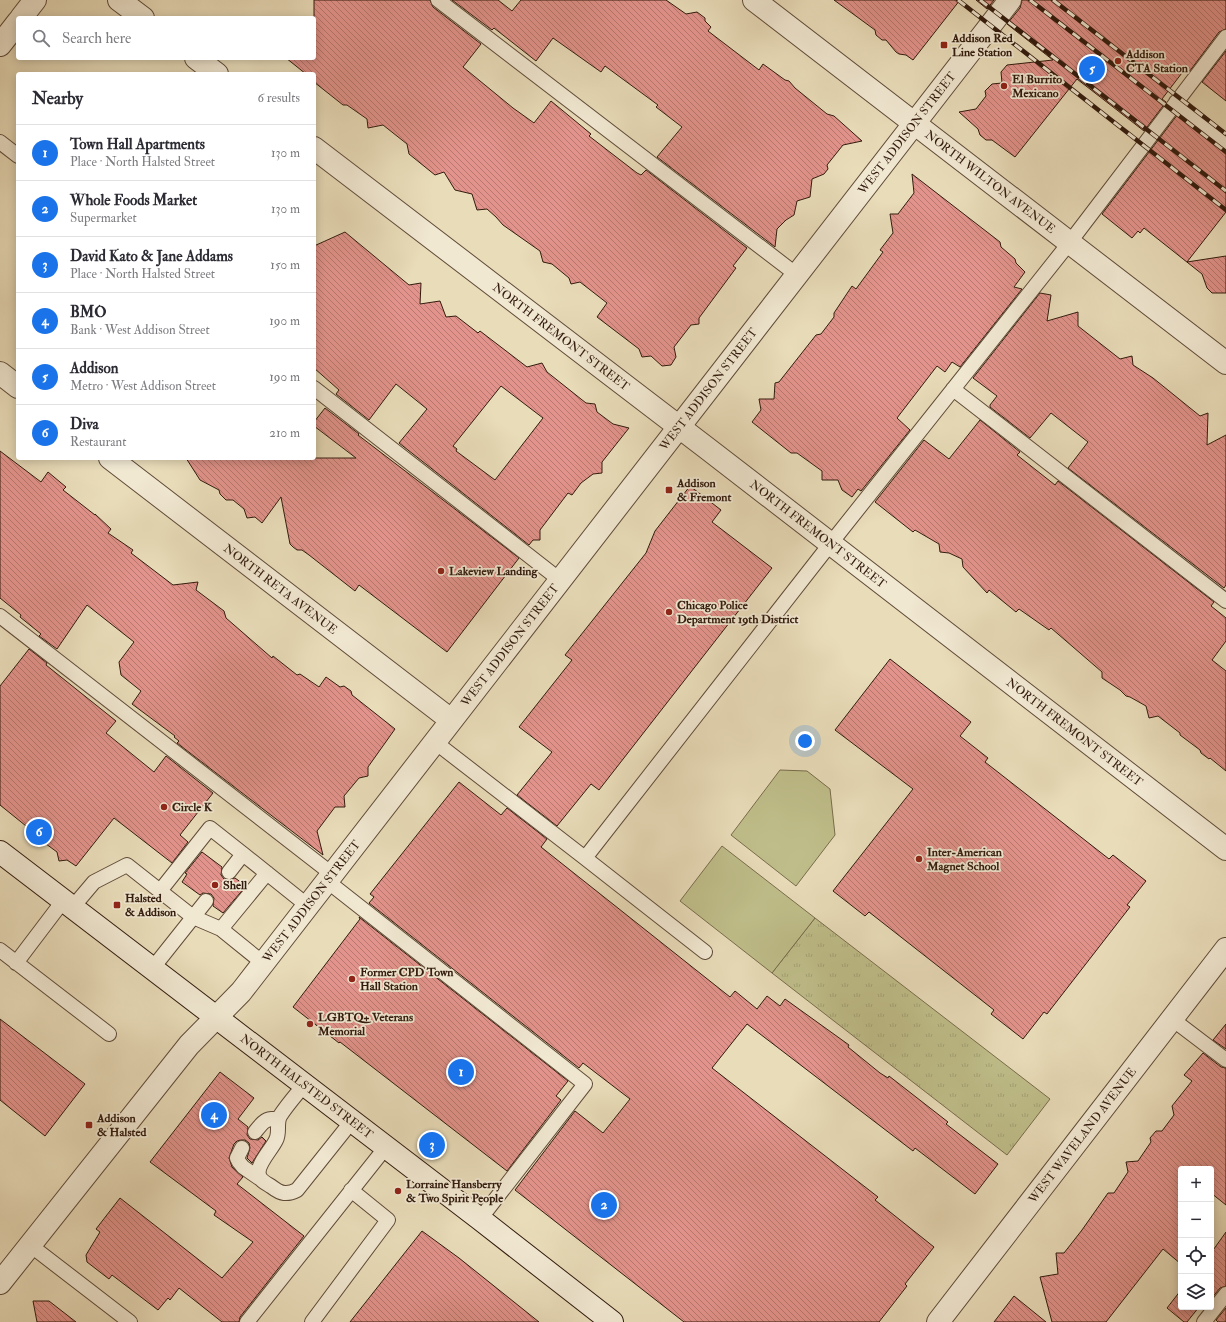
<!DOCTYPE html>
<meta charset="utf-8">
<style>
body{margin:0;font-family:"IM FELL Double Pica",serif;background:#f2f2f3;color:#2b2b33}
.controls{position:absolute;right:12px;bottom:12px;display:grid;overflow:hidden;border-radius:4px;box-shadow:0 2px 10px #0003}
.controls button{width:36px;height:36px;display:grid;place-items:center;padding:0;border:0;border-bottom:1px solid #e1e1e2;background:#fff;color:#2b2b33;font:20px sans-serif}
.you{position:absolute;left:805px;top:741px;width:14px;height:14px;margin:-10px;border:3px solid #fff;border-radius:50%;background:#1a73e8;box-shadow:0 0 0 6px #1a73e833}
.badge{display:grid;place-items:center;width:26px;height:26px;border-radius:50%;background:#1a73e8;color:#fff;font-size:13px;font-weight:700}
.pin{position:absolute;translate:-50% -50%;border:2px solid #fff;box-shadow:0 1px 4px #0006}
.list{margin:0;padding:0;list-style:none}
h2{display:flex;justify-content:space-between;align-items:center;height:52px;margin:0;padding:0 16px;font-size:17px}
h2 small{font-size:13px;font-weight:400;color:#7c7c81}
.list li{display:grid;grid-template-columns:26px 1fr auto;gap:12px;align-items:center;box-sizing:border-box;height:56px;padding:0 16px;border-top:1px solid #e1e1e2}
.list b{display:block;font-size:15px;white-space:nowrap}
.list p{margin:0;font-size:13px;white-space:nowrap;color:#7c7c81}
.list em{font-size:13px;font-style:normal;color:#7c7c81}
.icon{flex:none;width:22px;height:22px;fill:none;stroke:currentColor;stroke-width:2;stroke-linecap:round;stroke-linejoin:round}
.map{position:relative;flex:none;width:1226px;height:1322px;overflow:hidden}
.search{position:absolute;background:#fff;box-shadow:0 2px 10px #0003;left:16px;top:16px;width:300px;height:44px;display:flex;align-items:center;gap:10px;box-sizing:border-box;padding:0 14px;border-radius:4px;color:#7c7c81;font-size:15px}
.panel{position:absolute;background:#fff;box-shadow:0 2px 10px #0003;left:16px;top:72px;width:300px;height:388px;border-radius:4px}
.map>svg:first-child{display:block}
.grass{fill:url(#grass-tufts);stroke:#786c4c}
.park{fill:#bfbe8a;stroke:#786c4c}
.building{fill:url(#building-back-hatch);stroke:#321b0e;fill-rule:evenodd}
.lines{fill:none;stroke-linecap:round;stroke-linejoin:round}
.service-casing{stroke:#604b39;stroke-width:16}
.minor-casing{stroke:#604b39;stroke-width:24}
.tertiary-casing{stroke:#604b39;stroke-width:24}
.secondary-casing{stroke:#321b0e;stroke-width:24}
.service{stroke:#f1e8d2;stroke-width:14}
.minor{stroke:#f1e8d2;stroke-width:22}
.tertiary{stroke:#f1e8d2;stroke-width:22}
.secondary{stroke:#f1e8d2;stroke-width:22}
.rail-casing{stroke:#321b0e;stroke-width:4.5}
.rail{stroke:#f1e8d2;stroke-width:3;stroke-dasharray:9;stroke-linecap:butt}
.poi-dot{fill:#8f2418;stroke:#f1e8d2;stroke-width:1.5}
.labels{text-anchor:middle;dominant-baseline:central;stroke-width:3.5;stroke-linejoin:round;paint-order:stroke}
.poi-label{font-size:12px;font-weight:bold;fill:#321b0e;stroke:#f1e8d2;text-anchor:start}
.street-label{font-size:12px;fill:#321b0e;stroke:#f1e8d2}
</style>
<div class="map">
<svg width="1226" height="1322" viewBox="0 0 1226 1322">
<defs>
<pattern id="grass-tufts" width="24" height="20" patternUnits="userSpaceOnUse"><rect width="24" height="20" fill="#bfbe8a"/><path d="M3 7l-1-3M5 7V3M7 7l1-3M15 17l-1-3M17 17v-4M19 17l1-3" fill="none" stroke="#a5a376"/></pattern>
<pattern id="building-back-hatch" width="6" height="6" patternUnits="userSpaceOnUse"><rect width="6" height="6" fill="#e2938b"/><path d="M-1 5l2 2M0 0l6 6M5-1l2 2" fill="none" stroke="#b87770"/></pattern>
</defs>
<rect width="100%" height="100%" fill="#e9dcb9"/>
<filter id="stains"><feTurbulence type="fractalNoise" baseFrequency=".005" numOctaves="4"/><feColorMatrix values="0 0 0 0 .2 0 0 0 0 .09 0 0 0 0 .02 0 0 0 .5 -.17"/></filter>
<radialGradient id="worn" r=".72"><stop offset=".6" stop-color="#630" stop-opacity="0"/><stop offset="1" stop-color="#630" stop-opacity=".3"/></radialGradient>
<path class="grass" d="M815,918L1050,1099L1007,1155L772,973Z"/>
<path class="park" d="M780,770L807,771L830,789L835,835L796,886L731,835Z
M722,846L815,918L772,973L680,901Z"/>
<path class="building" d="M314,0H430L433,7L481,44L463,67L513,108L534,123L551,101L591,134L589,136L637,173L641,175L646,170L747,248L733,266L736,268L699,318V324L691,325L674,347L676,357L671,365L662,366L651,356L642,357L639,349L597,317L607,303L580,282L571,284L569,278L552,264L543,262L540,251L503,225L496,217L487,209L477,210L472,194L455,190L444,172L435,175L409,154L407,144L383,125L368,128L367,119L347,105H343L314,82V74H306L286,58H314Z
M452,0H498L512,11L521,0H666L686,14L697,12L705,18V21L711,27L708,31L759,70L763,64L785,80L789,81L795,88L827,114L834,116L862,141L843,145L827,165L828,169L824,174L812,179L810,197L797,201L794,215L786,220L777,229L775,247L657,157L682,127L656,107L658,105L605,66L601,72L553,38L536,61L494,28L492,30Z
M834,0H960L913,60L906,55L899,54L896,52L886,40H882L876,35L875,30Z
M976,0H994L987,9Z
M1022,0H1226V29L1219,32L1189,72L1185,69L1162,99L1166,102L1144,131L1077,79L1015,157L992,140H986L980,135L978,129L959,112L976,109L986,96L985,91L992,84L1002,83L1001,72L1007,65L1053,60L1007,24L1020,8Z
M1226,51V101L1202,82Z
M1178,114L1221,149L1226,150V212L1187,262L1226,256V293H1212L1207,288L1202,274L1144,228L1140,233L1138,231L1132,238L1102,214Z
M912,174L1000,242L1001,247L1015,259L1016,263L1025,272L1014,287L1022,289L960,367L952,362L945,372L937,366L897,418L910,430L861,491L858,489L852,497L842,490L838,480H822V471L797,453H791L752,422L761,410L759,399H774L775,383L779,382L816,335L821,334L834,317V313L852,286L856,289L883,252L880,250L893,233L890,214H898L914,193Z
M345,232L409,285L421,283L420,304L440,301L446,317L456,316L478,333L480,331L527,367L542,363L547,372L586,403L595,404L597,412L613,424L629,428L602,462V473L593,474L581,483L572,495L568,493L540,530V540H533L529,545L399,443L427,409L396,384L369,420L336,394L339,390L314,368V246ZM501,386L543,418L495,480L456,451L457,449L453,446Z
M1040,293L1051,295L1047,321L1078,312V326L1120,359L1132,356L1133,365L1153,378L1200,416L1208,413L1207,445L1226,435V585L1224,588L1068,468L1088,442L1051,413L1030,438L990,407V405L997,396L973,378Z
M325,408L359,434L358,435L519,558L447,652L359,585L355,591L309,555L302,550H297L293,547L290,544L281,497L262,523L255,517L247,518L244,509L233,500H226L220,494L219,490L200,480L186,458H356L314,426V422Z
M980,420L1020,452L1017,455L1055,485L1058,481L1214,602L1211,606L1226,618V641L1212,660L1226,671V771L1210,758L1209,759L1201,753L1200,750L1180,735V733L1158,716L1149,718L1146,706L1130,697L1126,696L1120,690L1102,678V672L1051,628L1049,630L1019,609L1016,612L989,590L987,593L963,567L962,559L949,553L940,552L939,544L915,530L913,532L875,502L924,440L949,459Z
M0,451L41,482L48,472L66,487L63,490L95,515V514L111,529L108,533L133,550L131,553L173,585L198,582L196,590L224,611L226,618L272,658L273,656L297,675L300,674L319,687L326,677L340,687L344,686L351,691L352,695L395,729L368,767V776L359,778L344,796L345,807H335L317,831L323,855L177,743L179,741L174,737L175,736L132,704L141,691L121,675L119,662L134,642L87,605L57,649L39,636L41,634L20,617L21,615L0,598Z
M690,486L721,510L712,522L772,568L599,790L591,784L557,826L517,795L552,752L519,727L572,660L565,655L646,553L655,531Z
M29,649L47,663L46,665L116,721L106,733L154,772L166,756L213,793L180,835L188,842L172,863L114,818L76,866L67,860L59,861L57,852L42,841L33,843L31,830L0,805V686Z
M890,659L971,722L960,736L988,758L985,762L1109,859L1113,855L1146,881L1127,905L1130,907L1047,1014L1044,1012L1023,1039L991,1014L994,1010L869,912L865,916L833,891L913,789L835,730Z
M459,782L501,815L507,808L547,839L541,847L730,997L735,991L757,1009L767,996L780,1006L785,999L849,1045L848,1047L880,1073L888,1078L889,1076L948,1122L946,1124L998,1164L975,1194L915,1148L913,1151L747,1024L712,1068L878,1197L875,1200L934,1247L905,1284L907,1286L879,1322H684L515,1190L575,1111L603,1133L630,1099L583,1063L579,1068L369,903L374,897L370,894Z
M202,852L222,867L221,875L224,879L228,880L235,878L246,886L223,913L213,906L214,898L211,894L203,893L200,895L182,882L187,874L185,873Z
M359,917L568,1081L556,1096L561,1100L507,1171L340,1042L339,1043L293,1007L360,919Z
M0,1019L85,1084L45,1136L0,1100Z
M1226,1024V1049L1213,1040Z
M1203,1053L1221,1067L1226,1068V1205L1211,1193V1169H1181V1264L1163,1249L1106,1322H1052L1040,1277L1058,1274L1056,1253H1064L1082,1230L1108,1193H1114L1128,1172L1126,1162L1138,1161L1151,1142L1150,1138L1156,1131H1162L1174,1115L1172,1106L1192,1081L1184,1075Z
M220,1072L254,1098L238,1119L248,1127L247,1135L250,1139L258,1140L262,1137L266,1141L252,1163L247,1158L250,1148L249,1143L245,1140H241L237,1141L234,1144L229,1158L232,1167L243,1177L237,1184L304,1236L240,1317L239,1322H222L179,1288L170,1300L168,1298L158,1310L112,1275L109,1279L87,1262L86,1255L100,1232L96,1229L120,1198L222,1278L253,1242L214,1215L216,1211L150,1162Z
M422,1231L459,1258L539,1322H350Z
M1226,1232V1286L1220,1288L1211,1299V1253Z
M1181,1290V1307H1205L1202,1310L1199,1307L1187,1322H1184L1167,1308Z
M1014,1296L1046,1322H994Z
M33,1301H49L76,1322H37Z
M1226,1308V1322H1218L1216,1320Z"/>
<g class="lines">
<defs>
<path id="service" d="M438,0L797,275
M1176,102L1226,142
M0,142L18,156
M314,388L560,580
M953,389L1226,601
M0,616L332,874
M435,742L585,858L831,543L1070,242L1226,37
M243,854L210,828L160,891L193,917L221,929L263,963
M585,858L705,952
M229,872L243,854L308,906
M327,881L585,1084L480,1219
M72,908L94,882L127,865L160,891
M221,929L267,873
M0,950L109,1034
M16,963L63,901
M152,969L206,901
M1172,1019L1226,1060
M304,1085C296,1095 287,1105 280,1116C276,1123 280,1133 276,1140C272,1149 256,1165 259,1175C260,1181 268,1184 272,1187C281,1194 287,1195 297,1190L352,1121
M255,1132C263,1122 265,1118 278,1119
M242,1148L237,1158L239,1162L243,1167L262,1180
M30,1245L130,1322
M247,1322L386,1147
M312,1322L388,1220L351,1190
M1204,1322L1226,1294"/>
<g id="minor">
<path d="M119,0L143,18"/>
<path id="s1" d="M754,0L1226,363"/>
<path d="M21,18L35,0"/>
<path d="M0,45L18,22"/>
<path d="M196,58L217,74"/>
<path id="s2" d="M314,148L708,449L1226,849"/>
<path d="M0,373L18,387"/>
<path id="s3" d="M110,458L451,720"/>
<path id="s4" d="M938,1322L1226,949"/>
</g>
<g id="tertiary">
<path id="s5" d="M0,1283L189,1045L241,992L1010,0"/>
</g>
<g id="secondary">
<path id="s6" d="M0,852L480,1219L612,1322"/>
</g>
</defs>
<use href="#service" class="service-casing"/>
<use href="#minor" class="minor-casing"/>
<use href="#tertiary" class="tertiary-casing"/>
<use href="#secondary" class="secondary-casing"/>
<use href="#service" class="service"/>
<use href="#minor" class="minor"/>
<use href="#tertiary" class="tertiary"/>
<use href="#secondary" class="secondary"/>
<defs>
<path id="rail" d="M958,0L1226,210
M980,0L1226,191
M1030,0L1226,152
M1053,0L1226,134"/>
</defs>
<use href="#rail" class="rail-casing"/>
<use href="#rail" class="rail"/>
</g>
<g class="poi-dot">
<rect x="940" y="41" width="8" height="8" rx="2"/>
<circle cx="1118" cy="61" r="4"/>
<circle cx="1004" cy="86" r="4"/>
<rect x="665" y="486" width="8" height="8" rx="2"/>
<circle cx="441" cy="571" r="4"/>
<circle cx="669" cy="612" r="4"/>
<circle cx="164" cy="807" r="4"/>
<circle cx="919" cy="859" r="4"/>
<circle cx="215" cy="885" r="4"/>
<rect x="113" y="901" width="8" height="8" rx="2"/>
<circle cx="352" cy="979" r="4"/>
<circle cx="310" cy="1024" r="4"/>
<rect x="85" y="1121" width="8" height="8" rx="2"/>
<circle cx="398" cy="1191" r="4"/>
</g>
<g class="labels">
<g class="poi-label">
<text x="952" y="38">Addison Red<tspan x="952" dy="14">Line Station</tspan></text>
<text x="1126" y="54">Addison<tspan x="1126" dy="14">CTA Station</tspan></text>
<text x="1012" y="79">El Burrito<tspan x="1012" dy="14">Mexicano</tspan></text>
<text x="677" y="483">Addison<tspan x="677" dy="14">&amp; Fremont</tspan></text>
<text x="449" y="571">Lakeview Landing</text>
<text x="677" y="605">Chicago Police<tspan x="677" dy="14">Department 19th District</tspan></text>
<text x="172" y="807">Circle K</text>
<text x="927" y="852">Inter-American<tspan x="927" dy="14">Magnet School</tspan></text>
<text x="223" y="885">Shell</text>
<text x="125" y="898">Halsted<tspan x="125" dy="14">&amp; Addison</tspan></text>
<text x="360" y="972">Former CPD Town<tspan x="360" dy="14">Hall Station</tspan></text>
<text x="318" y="1017">LGBTQ+ Veterans<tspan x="318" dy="14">Memorial</tspan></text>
<text x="97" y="1118">Addison<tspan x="97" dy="14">&amp; Halsted</tspan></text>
<text x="406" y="1184">Lorraine Hansberry<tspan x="406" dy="14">&amp; Two Spirit People</tspan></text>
</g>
<g class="street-label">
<text stroke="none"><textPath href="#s5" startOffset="1465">WEST ADDISON STREET</textPath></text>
<text stroke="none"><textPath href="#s1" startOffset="298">NORTH WILTON AVENUE</textPath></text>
<text stroke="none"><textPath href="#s2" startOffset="311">NORTH FREMONT STREET</textPath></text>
<text stroke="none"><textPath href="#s5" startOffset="1141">WEST ADDISON STREET</textPath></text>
<text stroke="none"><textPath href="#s2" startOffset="635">NORTH FREMONT STREET</textPath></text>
<text stroke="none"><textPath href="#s3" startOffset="215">NORTH RETA AVENUE</textPath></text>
<text stroke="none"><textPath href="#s5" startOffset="817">WEST ADDISON STREET</textPath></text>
<text stroke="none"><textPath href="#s2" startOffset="959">NORTH FREMONT STREET</textPath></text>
<text stroke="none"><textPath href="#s5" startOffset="493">WEST ADDISON STREET</textPath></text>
<text stroke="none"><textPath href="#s6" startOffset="386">NORTH HALSTED STREET</textPath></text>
<text stroke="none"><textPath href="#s4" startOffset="236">WEST WAVELAND AVENUE</textPath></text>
</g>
</g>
<rect width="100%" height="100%" filter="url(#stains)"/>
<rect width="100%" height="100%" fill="url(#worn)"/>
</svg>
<div class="controls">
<button>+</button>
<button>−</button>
<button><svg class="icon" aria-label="locate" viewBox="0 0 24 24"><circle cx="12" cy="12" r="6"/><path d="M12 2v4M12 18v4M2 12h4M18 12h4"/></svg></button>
<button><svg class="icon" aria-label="layers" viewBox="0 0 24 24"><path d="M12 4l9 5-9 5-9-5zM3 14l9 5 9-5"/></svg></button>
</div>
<div class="you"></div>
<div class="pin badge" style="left:461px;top:1072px">1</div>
<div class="pin badge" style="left:604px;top:1205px">2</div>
<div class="pin badge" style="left:432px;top:1145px">3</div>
<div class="pin badge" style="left:214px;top:1115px">4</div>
<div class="pin badge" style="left:1092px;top:69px">5</div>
<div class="pin badge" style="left:39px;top:832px">6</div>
<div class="search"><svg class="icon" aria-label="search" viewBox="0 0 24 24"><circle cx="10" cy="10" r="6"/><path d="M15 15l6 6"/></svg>Search here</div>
<section class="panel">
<h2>Nearby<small>6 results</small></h2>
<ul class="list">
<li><span class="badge">1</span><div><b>Town Hall Apartments</b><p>Place · North Halsted Street</p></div><em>130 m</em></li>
<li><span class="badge">2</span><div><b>Whole Foods Market</b><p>Supermarket</p></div><em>130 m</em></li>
<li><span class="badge">3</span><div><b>David Kato &amp; Jane Addams</b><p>Place · North Halsted Street</p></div><em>150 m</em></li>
<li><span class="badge">4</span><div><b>BMO</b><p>Bank · West Addison Street</p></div><em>190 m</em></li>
<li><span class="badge">5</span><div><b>Addison</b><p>Metro · West Addison Street</p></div><em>190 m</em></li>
<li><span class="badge">6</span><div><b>Diva</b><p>Restaurant</p></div><em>210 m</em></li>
</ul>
</section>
</div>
